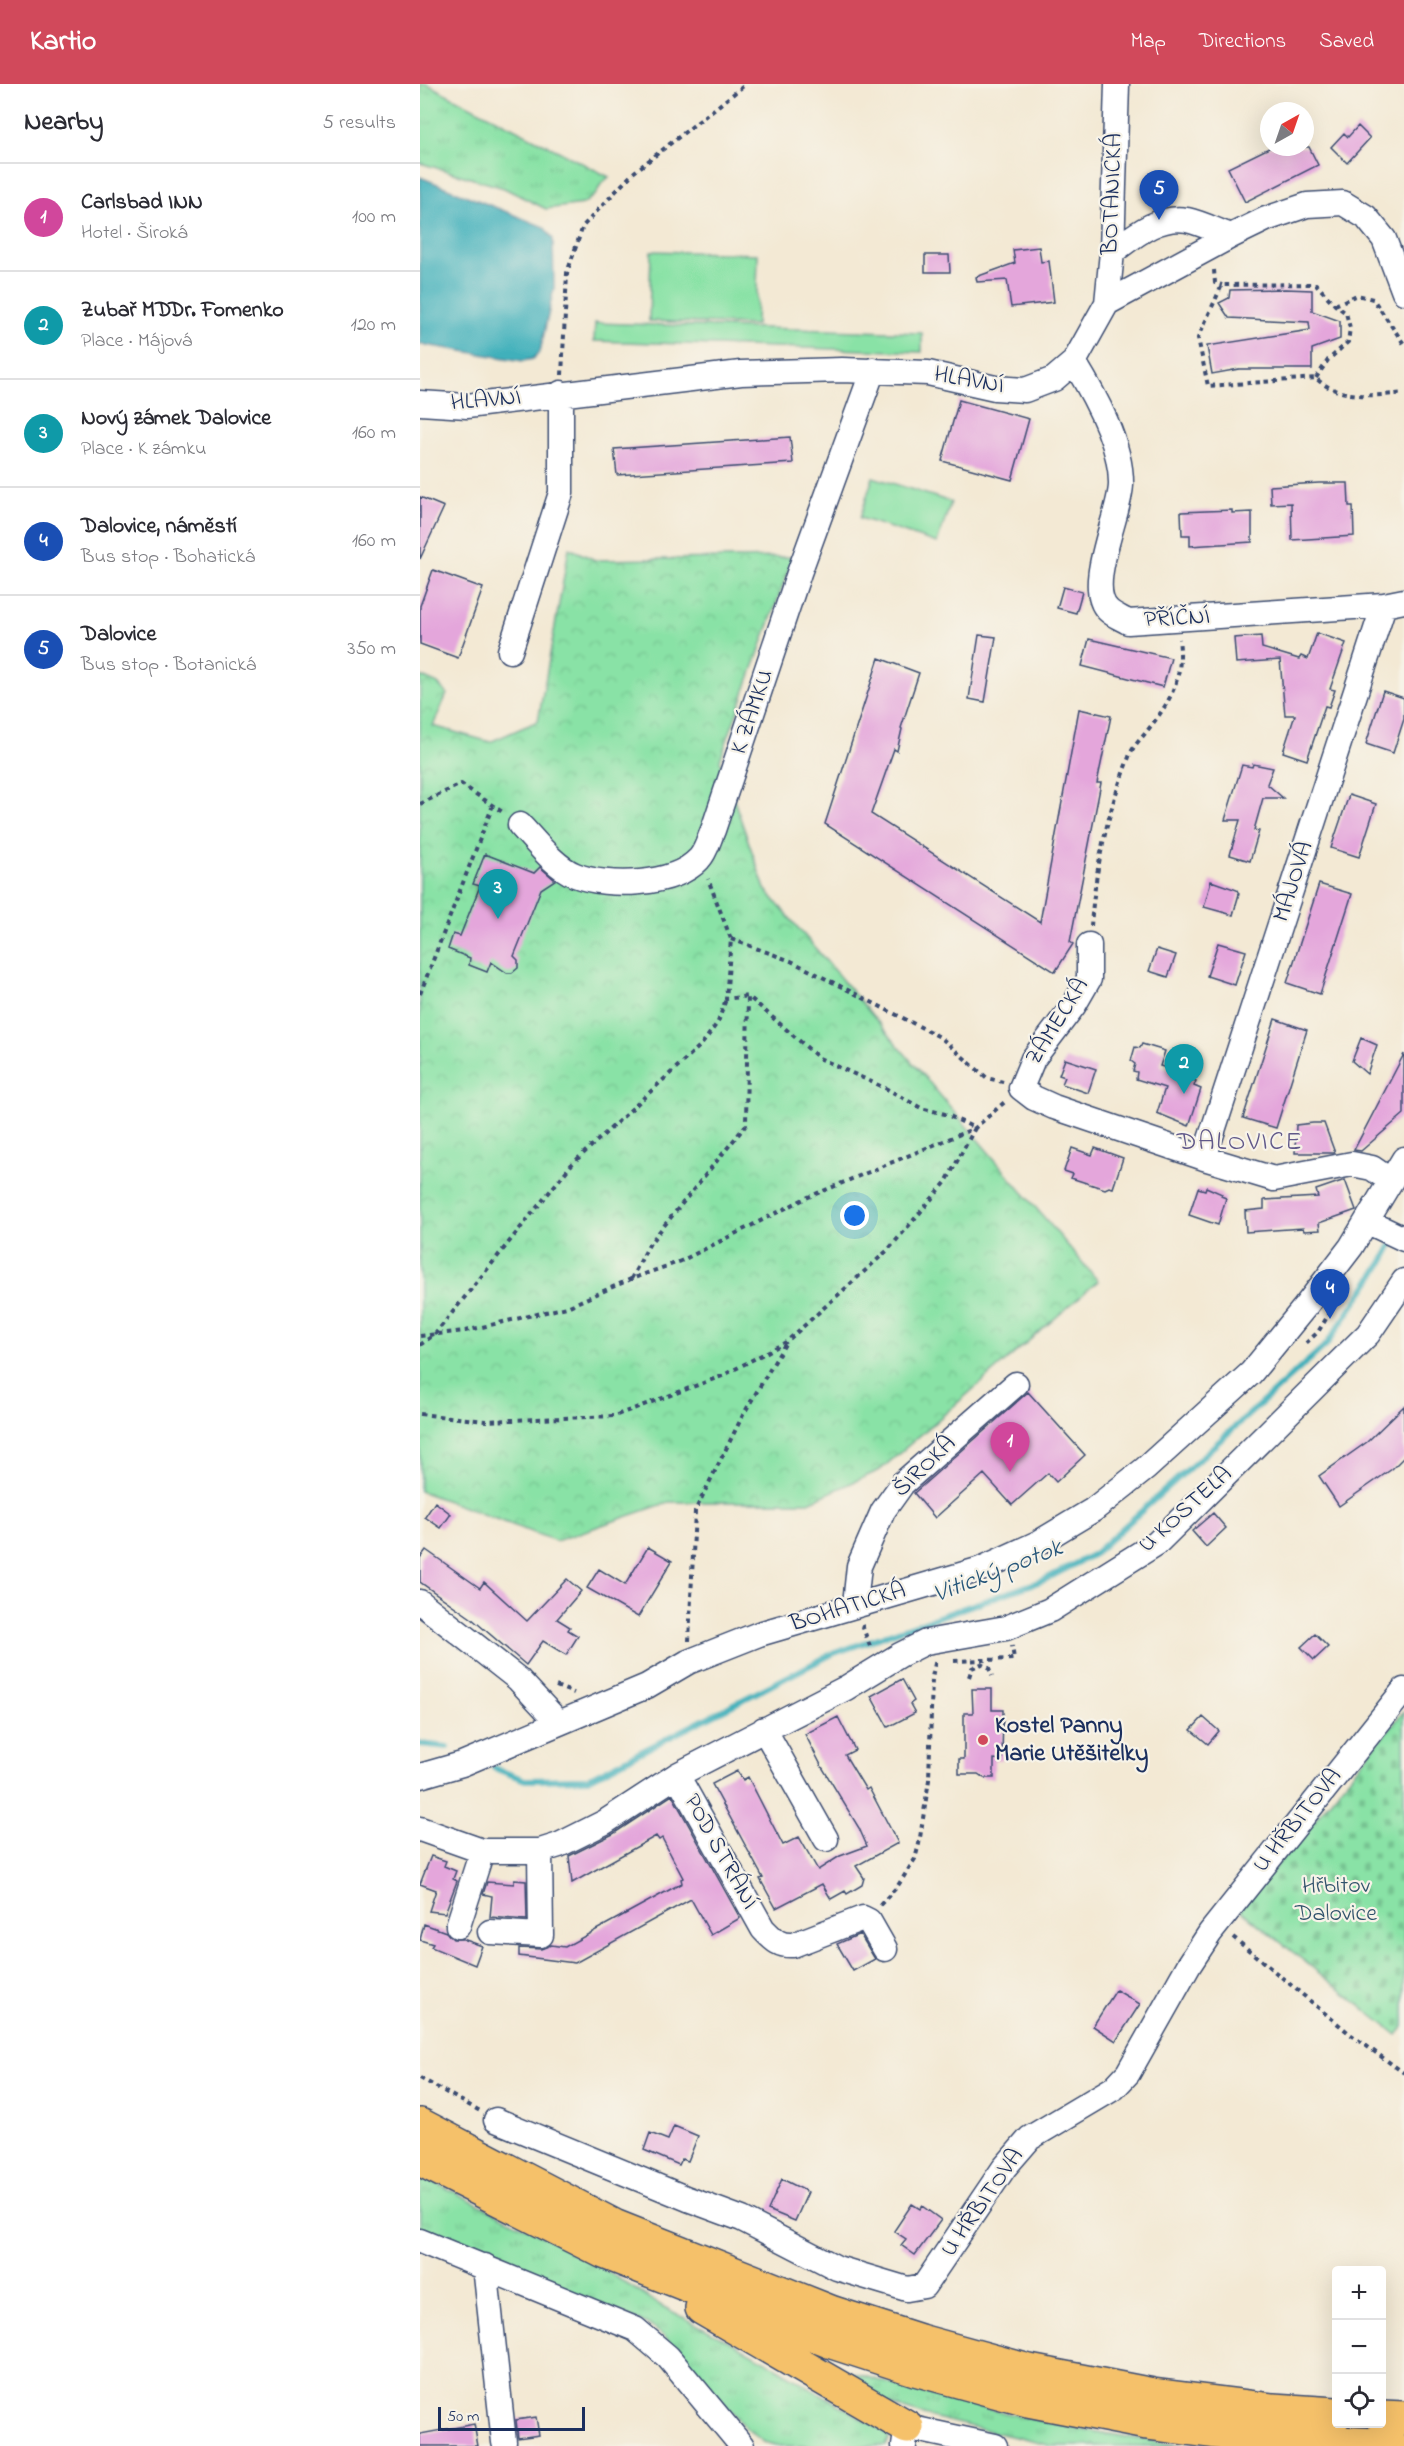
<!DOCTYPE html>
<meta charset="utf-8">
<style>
body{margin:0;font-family:"Indie Flower",sans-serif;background:#f2f2f3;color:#2b2b33}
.controls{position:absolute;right:18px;bottom:18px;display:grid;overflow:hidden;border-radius:6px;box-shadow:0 6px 24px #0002}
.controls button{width:54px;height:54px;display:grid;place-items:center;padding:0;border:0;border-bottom:2px solid #e1e1e2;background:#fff;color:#2b2b33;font:30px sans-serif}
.compass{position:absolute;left:840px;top:18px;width:54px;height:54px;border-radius:50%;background:#fff;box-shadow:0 6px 24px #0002;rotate:40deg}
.scale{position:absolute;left:18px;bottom:15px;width:147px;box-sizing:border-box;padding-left:6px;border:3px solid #1b2f5e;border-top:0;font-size:16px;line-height:21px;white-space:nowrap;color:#1b2f5e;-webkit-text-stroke:4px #f7f3e8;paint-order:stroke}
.you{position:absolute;left:435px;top:1132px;width:21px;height:21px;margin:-15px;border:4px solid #fff;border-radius:50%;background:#1a73e8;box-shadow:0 0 0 9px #1a73e833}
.badge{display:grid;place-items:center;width:39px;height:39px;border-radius:50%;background:#d1495b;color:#fff;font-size:20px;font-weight:700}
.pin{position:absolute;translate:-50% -50px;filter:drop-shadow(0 2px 3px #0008)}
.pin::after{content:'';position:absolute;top:32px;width:21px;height:18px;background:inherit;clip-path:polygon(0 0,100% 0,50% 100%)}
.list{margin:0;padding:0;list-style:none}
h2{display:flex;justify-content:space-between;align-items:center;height:78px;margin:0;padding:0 24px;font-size:26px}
h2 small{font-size:20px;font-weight:400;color:#7c7c81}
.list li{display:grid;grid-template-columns:39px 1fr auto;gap:18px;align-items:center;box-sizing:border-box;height:108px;padding:0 24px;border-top:2px solid #e1e1e2}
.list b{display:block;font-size:22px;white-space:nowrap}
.list p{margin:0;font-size:20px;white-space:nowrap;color:#7c7c81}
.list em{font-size:20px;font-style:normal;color:#7c7c81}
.icon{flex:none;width:33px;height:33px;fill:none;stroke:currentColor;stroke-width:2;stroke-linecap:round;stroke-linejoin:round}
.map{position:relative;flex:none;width:984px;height:2362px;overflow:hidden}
header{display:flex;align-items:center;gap:36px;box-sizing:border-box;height:84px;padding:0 30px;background:#d1495b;color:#fff}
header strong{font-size:28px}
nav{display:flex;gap:33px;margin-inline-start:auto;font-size:21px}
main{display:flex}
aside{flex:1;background:#fff}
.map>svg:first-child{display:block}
.grass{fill:url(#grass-tufts);stroke:#528882;stroke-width:1.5}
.cemetery{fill:url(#cemetery-stones);stroke:#528882;stroke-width:1.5}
.park{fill:url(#park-crowns);stroke:#528882;stroke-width:1.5}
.pitch{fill:#89e2a6;stroke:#528882;stroke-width:1.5}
.water{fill:#40b0bb;stroke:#2e708c;stroke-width:1.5}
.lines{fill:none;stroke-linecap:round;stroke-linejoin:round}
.stream{stroke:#40b0bb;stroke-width:6}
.building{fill:#e4a6db}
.minor-casing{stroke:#3b4b70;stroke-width:27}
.highway-casing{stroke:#3b4b70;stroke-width:36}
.path{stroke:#3b4b70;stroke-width:4;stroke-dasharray:4.5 4.5;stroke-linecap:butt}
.minor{stroke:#fff;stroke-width:24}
.highway{stroke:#f5c16b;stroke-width:33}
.poi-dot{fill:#d1495b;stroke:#f7f3e8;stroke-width:2}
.labels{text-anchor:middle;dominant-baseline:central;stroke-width:4.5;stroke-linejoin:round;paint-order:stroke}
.street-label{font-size:24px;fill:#1b2f5e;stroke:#f7f3e8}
.poi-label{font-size:24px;font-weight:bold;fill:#1b2f5e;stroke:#f7f3e8;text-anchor:start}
.park-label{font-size:24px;fill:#31536c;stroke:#f7f3e8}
.water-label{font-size:26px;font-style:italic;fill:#26567a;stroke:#f7f3e8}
.quarter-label{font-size:27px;letter-spacing:1.5px;fill:#61598a;stroke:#f7f3e8}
</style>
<header>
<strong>Kartio</strong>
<nav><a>Map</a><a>Directions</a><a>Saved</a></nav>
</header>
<main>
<aside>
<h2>Nearby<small>5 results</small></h2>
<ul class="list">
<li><span class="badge" style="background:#d1479c">1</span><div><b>Carlsbad INN</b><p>Hotel · Široká</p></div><em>100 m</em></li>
<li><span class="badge" style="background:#0f9aa8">2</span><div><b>Zubař MDDr. Fomenko</b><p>Place · Májová</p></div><em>120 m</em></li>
<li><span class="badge" style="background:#0f9aa8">3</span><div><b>Nový zámek Dalovice</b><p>Place · K zámku</p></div><em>160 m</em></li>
<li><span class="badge" style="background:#1a4fb4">4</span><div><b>Dalovice, náměstí</b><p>Bus stop · Bohatická</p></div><em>160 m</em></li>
<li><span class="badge" style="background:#1a4fb4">5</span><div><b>Dalovice</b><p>Bus stop · Botanická</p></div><em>350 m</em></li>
</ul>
</aside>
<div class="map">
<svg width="984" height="2362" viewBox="0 0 984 2362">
<defs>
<pattern id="grass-tufts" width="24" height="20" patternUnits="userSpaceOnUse" patternTransform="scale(1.5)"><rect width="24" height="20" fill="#89e2a6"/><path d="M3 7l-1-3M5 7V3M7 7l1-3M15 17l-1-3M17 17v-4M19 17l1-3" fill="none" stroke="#76c291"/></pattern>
<pattern id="cemetery-stones" width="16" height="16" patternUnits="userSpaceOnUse" patternTransform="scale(1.5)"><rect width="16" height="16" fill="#89e2a6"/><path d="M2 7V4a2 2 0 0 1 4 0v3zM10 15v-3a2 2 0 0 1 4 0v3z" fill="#76c291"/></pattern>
<pattern id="park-crowns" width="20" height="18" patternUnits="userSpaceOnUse" patternTransform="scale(1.5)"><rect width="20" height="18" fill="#89e2a6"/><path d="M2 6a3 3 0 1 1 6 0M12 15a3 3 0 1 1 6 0" fill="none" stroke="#76c291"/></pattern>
</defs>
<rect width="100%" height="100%" fill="#f7f3e8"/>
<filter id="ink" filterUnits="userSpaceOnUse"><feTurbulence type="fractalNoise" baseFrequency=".0167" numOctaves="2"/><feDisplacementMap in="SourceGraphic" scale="12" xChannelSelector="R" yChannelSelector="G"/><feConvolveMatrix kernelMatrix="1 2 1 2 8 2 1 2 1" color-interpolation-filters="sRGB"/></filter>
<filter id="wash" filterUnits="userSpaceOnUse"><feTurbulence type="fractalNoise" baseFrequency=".008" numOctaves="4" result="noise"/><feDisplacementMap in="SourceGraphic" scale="24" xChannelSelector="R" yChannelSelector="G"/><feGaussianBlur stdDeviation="1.35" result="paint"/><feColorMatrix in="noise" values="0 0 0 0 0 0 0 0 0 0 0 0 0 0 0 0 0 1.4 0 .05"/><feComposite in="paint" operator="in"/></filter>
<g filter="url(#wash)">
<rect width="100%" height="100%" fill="#f3e9d4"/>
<path class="grass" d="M0,0H7L189,93L181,100L176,110L163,120L126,125L84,104L0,79Z
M0,2091L163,2172L238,2220L337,2272L467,2349L469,2355L466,2362H360L344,2358L327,2345L245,2253L232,2243L51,2163L0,2144Z
M417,2284C531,2319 648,2346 766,2362H632L507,2332L460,2318Z"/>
<path class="cemetery" d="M984,1627V1942L977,1951L820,1826Z"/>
<path class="park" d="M149,464L175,476L373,473L300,676L345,805L678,1197L460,1386L389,1418H249L136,1457L0,1407V592L18,600L27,610L13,642L70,658L118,637Z"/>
<path class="pitch" d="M231,167L338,170L336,241L229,237Z
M175,239L502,249V268L174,257Z
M453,393L531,418L517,459L440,434Z"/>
<path class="water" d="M0,93L124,143L133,155L134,204L120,268L113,275L103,277L0,260Z"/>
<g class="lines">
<path class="stream" d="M0,1660L27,1663
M74,1684L105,1696L168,1695L412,1570L624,1496L674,1470L907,1260L962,1179L974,1157"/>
</g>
<g id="blocks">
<path class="building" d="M938,42L950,54L927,79L911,63L924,49L928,53Z
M851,63H889L898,81L825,118L808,84Z
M619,163L621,178L629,177L634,218L591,223L587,196L557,198L556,193L595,179L593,166Z
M505,171H529L530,188H505Z
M865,205L892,206V227L920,237V255L892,265V285H819L792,290L787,262L890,246L889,238L809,234L799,219L809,214L810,206Z
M539,316L609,335L592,396L522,377Z
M370,353L373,379L197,391L194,365Z
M899,399H928L929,422H933L934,452L872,456L871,419L851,420L850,402Z
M0,413L24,423L0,475Z
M812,426V429L832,428V458L770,462V451H762L761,428Z
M13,486L63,504L38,574L0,560V522Z
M643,503L662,508L656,529L637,524Z
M897,549L926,559L910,605L915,606L909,623L905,622L887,676L863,668L875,631H865L860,576L816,579L814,554L841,552L842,564L879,575L881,572L888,575Z
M559,551L576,553L565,618L549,615Z
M669,555L751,574L743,603L662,582Z
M459,574L499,589L481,644L482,645L477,667L474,665L451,730L620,838L659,625L691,632L677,699H681L650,858L653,860L635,888L405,740Z
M963,607L984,614V635L973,669L946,660Z
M833,680L853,684L847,700L863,714H843L834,746L839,747L830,777L810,771L820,736H805L822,681L832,683Z
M929,711L956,720L939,773L911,764Z
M65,770L114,789L120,783L135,796L121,805L94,872L98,876V884L92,889H87L71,878L67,888L49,881L50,874L28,865L33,850L40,852L60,802L53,800Z
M791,797L817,806L819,810L813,831L784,823Z
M899,800L932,810L900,910L867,899Z
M798,859L826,867L815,901L787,892Z
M737,865L756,871L748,893L729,887Z
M855,935L887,946L856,1044L823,1034Z
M941,954L957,961L947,990L932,977Z
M722,960L745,967L740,982L767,990L765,993L776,997L774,1002L781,1005L769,1042L737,1029L745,1004L716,995L717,988L713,987L715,980L711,977L715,963L720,964Z
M984,970V1030L941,1067L934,1066Z
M645,975L676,985L668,1009L642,1000L645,993L639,991Z
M893,1039H904L915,1069H875L876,1041Z
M652,1064L672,1071L675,1064L703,1074L693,1104L689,1103L685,1105L651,1094L653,1090L644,1087Z
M925,1096L936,1126L899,1139L900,1146L884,1147L883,1144L826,1148L825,1127L844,1125V1116L898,1113L896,1106Z
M786,1103L802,1110L801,1112L806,1114L798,1141L769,1131L778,1104L785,1106Z
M608,1308L665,1371L636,1398L628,1389L592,1421L564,1390L515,1434L494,1409Z
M984,1322V1373L972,1385L919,1422L899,1392L947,1358Z
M15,1418L31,1430L21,1444L5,1433Z
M793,1429L806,1444L786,1463L772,1447Z
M228,1463L252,1477L218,1533L167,1504L179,1485L205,1501Z
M6,1466L60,1504L64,1498L107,1537L147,1495L161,1507L137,1535L150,1543L148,1546L158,1552L146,1571L123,1557L106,1581L51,1534L0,1498V1474Z
M895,1550L908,1563L894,1576L881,1563Z
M482,1595L494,1617L490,1620L495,1629L468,1643L451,1612Z
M552,1605H572V1626H583L582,1676L574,1675V1694H564L558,1690H539V1675H544V1629H553Z
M418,1633L435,1666L425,1671L446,1706L449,1704L478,1759L436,1782L444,1794L442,1801L427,1810L425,1807L411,1815L402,1800L356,1824L340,1795L343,1794L292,1700L317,1687L323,1696L328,1693L363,1761L379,1753L398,1786L420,1772L447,1762L439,1744L402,1683L385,1650Z
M783,1633L799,1647L788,1660L771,1646Z
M252,1711L320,1834L291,1851L271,1815L155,1879L99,1872V1864L121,1865L131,1861L145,1863L262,1799L261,1795L263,1794L242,1754L239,1756L236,1752L152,1799L149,1772L193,1750Z
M11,1772L26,1777L24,1782L36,1787L33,1795L37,1797L25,1829L9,1827L16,1806L0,1800Z
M94,1796L106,1797L107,1836L70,1833L72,1812L63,1810L67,1798L94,1800Z
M4,1840L26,1848L33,1855H43L62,1862L55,1881L11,1863L13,1860L0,1856Z
M440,1850L455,1875L433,1887L417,1860Z
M696,1906L720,1920L696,1957L673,1942Z
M254,2042L278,2052L268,2077L262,2075L259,2081L224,2066L230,2049L248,2056Z
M362,2095L388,2108L375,2137L348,2126Z
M492,2120L500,2125L502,2122L521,2136L495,2171L481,2161L486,2155L474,2147Z
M116,2333L119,2351L98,2354L96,2336Z
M54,2340L58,2362H0V2350Z"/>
</g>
</g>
<g filter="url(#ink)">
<use href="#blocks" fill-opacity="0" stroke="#3b4b70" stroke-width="1.5"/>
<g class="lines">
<defs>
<path id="minor" d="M692,168C714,152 738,131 767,136C781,139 797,147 811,152
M687,219L692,168L697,0
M654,278C675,312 702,361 701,401C700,431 664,503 688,526C693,531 701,534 708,538L964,521L984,517
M0,319L47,322L321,289L422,286L508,289L575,304L605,306L634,295L654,278L687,219L811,152L846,135L887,121L923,119L946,133L964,155L984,208
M90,567L141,409V309
M100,741C115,757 135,783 155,791C188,804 254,802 279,775C286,768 289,755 293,746L379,489L453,286
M669,861V895L654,921L613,975L601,1004L614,1014L634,1023L784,1074L854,1095L932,1080L952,1084L971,1097
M784,1074L964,521
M948,1138L984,1155
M0,1518L98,1595L139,1639
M435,1520L439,1482L463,1427L483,1399L596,1300
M344,1645L406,1755
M257,1691L343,1845C353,1855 358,1862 373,1861L443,1834L449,1837L465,1865
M0,1692L42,1680L227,1602L268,1578L339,1550L561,1485L618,1459L673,1426L725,1385L831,1289L885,1223L931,1163L984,1075
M0,1745L62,1767H120L139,1761L185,1738L257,1691L426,1604L480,1571L506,1558L586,1544L630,1526L737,1459L948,1250L984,1197
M38,1842L62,1767
M70,1848L121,1851L120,1767
M76,2036L268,2115L322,2135L417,2184L487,2205L504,2202L584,2084L610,2054L694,2004L708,1989L769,1881L790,1849L984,1606
M0,2157L215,2245L248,2273L322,2362
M65,2182L84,2358
M484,2362L487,2343L575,2362"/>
<path id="highway" d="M0,2041L194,2142L413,2229L500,2257L609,2287L733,2311L853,2326L916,2330
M0,2075L184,2168L409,2257L495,2285L608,2316L727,2339L851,2355L971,2362
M282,2224L487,2343
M962,2333L984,2334"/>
</defs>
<use href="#minor" class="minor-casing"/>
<use href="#highway" class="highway-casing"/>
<path class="path" d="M794,186L795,199L802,201
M915,221L937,211L953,215L984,260
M142,291L147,189L163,142L213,89L326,0
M896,294L908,276L928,258L930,244L926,229L915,221L896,200L802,201L778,254L788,302L896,294C918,316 956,312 984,309
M0,720L41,700L84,729
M671,842C675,785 688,726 709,673C712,663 721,655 727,647C751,617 764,594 759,555
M311,855L371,877L520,953L567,994L583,998
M0,910L73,721
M211,1195L230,1159L326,1041L328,912L306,915L311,855L288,795
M0,1252L45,1247L147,1223L211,1195L261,1177L386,1114L555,1044L587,1016
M886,1259L898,1248L909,1230
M0,1261L15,1250L152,1080L282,960L298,938L306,915
M0,1330L66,1337L194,1332L302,1292L366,1258L468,1166L526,1098L555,1044L525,1030L501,1024L467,1005L399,974L328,912
M442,1541L451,1565
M269,1557L275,1427L323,1331L365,1260
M534,1577L594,1575L592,1562
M549,1593L552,1584L561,1580L569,1584L572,1592
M136,1602L154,1609
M460,1821L477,1803L495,1775L499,1760L509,1696L512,1593L516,1575
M813,1853L930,1950L984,1989
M0,1994L60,2027"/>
<use href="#minor" class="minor"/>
<use href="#highway" class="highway"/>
</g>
</g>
<circle class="poi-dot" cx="563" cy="1656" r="6"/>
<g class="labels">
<g class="street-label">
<text transform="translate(693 110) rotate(-88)">BOTANICKÁ</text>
<text transform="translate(549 297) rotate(10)">HLAVNÍ</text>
<text transform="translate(66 317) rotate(-5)">HLAVNÍ</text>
<text transform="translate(757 535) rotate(-3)">PŘÍČNÍ</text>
<text transform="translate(333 628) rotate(-71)">K ZÁMKU</text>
<text transform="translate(874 798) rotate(-72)">MÁJOVÁ</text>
<text transform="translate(638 938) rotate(-58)">ZÁMECKÁ</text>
<text transform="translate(505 1383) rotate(-44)">ŠIROKÁ</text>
<text transform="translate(766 1426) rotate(-42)">U KOSTELA</text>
<text transform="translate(428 1524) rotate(-17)">BOHATICKÁ</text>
<text transform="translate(878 1737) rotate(-51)">U HŘBITOVA</text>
<text transform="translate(300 1768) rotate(61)">POD STRÁNÍ</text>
<text transform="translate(563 2119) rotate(-55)">U HŘBITOVA</text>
</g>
<g class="poi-label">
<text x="575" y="1642">Kostel Panny<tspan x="575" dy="28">Marie Utěšitelky</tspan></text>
</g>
<g class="park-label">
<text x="916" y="1802">Hřbitov<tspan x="916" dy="28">Dalovice</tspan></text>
</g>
<g class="water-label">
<text transform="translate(578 1488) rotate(-21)">Vitický potok</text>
</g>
<g class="quarter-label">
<text x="820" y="1058">DALOVICE</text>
</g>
</g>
</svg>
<div class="controls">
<button>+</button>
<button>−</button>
<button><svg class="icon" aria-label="locate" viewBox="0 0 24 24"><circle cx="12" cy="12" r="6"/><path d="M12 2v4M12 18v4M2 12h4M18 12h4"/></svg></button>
</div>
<svg class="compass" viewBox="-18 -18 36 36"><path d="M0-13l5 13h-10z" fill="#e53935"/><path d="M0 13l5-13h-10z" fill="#7c7c81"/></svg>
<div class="scale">50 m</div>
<div class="you"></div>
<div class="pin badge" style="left:590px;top:1388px;background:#d1479c">1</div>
<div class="pin badge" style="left:764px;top:1010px;background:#0f9aa8">2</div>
<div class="pin badge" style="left:78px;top:835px;background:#0f9aa8">3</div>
<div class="pin badge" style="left:910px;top:1235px;background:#1a4fb4">4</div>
<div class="pin badge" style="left:739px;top:136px;background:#1a4fb4">5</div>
</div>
</main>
